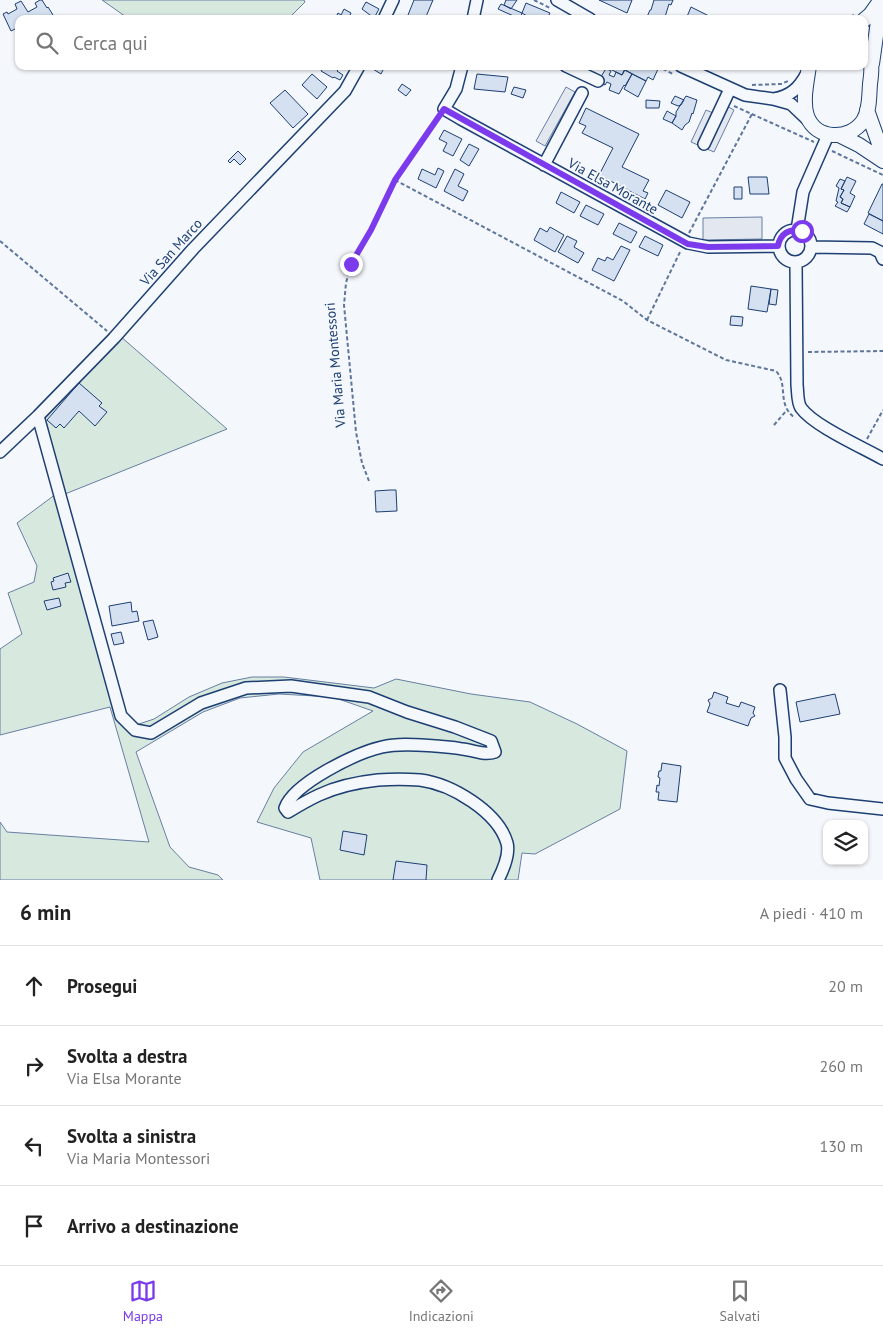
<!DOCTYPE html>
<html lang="it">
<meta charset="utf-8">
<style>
body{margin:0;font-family:"PT Sans",sans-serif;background:#f2f2f2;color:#222}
.controls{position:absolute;right:15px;bottom:15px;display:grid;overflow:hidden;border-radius:10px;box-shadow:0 1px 4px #0004}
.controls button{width:45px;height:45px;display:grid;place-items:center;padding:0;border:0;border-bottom:1px solid #e0e0e0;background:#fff;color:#222;font:25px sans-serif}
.stop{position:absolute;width:15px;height:15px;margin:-11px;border:4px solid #7c3aed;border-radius:50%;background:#fff}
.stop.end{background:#7c3aed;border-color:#fff;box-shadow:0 1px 5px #0008}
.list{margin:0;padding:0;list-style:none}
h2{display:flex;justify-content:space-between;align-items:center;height:65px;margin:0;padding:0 20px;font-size:21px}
h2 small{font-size:16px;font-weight:400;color:#767676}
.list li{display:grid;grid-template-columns:32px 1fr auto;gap:15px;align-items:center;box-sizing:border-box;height:80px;padding:0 20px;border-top:1px solid #e0e0e0}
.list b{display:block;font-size:19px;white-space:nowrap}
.list p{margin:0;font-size:16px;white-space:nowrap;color:#767676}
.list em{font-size:16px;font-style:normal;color:#767676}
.icon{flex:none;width:28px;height:28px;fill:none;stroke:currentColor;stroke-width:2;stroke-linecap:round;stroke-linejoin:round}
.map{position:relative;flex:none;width:883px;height:880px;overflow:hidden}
.search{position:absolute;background:#fff;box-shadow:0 1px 4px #0004;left:15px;right:15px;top:15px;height:55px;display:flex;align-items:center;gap:12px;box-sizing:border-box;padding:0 18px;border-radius:10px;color:#767676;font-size:19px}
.sheet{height:385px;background:#fff}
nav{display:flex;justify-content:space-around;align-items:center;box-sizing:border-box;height:70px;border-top:1px solid #e0e0e0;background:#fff;font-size:14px;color:#767676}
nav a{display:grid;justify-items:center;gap:2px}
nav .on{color:#7c3aed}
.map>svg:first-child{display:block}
.green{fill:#d7e8df;stroke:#687fa3}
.parking{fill:#e3e8f0;stroke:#687fa3}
.building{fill:#d5e0f0;stroke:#1d3f73}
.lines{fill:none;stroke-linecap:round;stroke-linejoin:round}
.minor-casing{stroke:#1d3f73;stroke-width:14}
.major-casing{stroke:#1d3f73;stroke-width:16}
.path{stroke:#5e769c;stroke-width:2;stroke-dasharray:4 2.5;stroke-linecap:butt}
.minor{stroke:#f4f7fb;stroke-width:11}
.major{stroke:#f4f7fb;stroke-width:14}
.route{stroke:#7c3aed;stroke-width:6}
.labels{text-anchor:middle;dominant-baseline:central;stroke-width:4;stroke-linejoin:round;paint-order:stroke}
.street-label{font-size:14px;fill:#1d3f73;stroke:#f4f7fb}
</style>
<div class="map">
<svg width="883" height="880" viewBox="0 0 883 880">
<rect width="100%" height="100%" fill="#f4f7fb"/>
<path class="green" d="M102,0H304L305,2L288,19H129Z
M120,336L227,429L65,494L122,709L136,725L154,719L189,697L222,683L252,677H284L374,688L396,679L471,694L530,702L577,724L627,751L620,809L535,854L522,853L518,880H320L311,838L257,822L274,788L303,752L373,711L333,697L279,694L240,698L203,712L136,752L170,847L189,867L218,875L223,880H0V822L7,832L149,842L110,707L0,735V649L22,634L8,593L34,582L37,566L17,523L56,494H64L45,417Z"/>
<path class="parking" d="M566,87L575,92L545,146L536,141Z
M719,102L734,110L714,152L691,142L706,110L713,113Z
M762,217V239L703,240V218Z"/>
<path class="building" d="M40,0H42L47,8L48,7L53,15L46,19H19V27L11,31L3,14L7,12L8,14L17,9L15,4L21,1L28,12L37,7L35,3Z
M414,0H433L425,19H416L408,15Z
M506,0H517L511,9L504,5Z
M599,0H632L627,13Z
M654,0H673L671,5L669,4L665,17H664L663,19H646L650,10H651Z
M366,2L379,9L374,18L362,9Z
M526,3L550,13L547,19H532L522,13Z
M501,4L522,13L520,19L498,9Z
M691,7L715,19H686Z
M344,9L351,13L348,19H340L336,17L338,13L341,15Z
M324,66H341L337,71L343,75L340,80L334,77L333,78L321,71Z
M368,66H385L381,74Z
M604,66H626L622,75Z
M626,66H652L658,69L653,80L648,77L646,81L625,70Z
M607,69L611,71L609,75L614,77L616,72L622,75L625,70L632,74L625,86L624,85L619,94L609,90L611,84L607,82L605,85L598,82L605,70Z
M312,74L327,87L317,99L302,85Z
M477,74L508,77L505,92L474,89Z
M632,74L646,81L638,97L624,89Z
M402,84L411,90L406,96L398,90Z
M514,87L526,90L523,98L511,94Z
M285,90L308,114L293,128L270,103Z
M675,96L684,100L681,105L678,106L671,103Z
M686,96L697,100L693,114L692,113L689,122L685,125L682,130L672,123L676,116V112Z
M646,100L660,101L659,108H646Z
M586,108L639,134L622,167L649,180L643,191L648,193L645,199L599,175L613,148L582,133L586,126L579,123Z
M667,111L676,116L672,123L663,119Z
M444,130L462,139L453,156L443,151L447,143L439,139Z
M469,144L479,149L469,166L460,160Z
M238,151L246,159L240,165L234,159L230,163L228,161Z
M438,168L444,171L436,188L418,179L422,169L435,175Z
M455,169L464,174L458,186L468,191L463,201L444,191Z
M748,177H767L769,194H750Z
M847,177L856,181L850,193L855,196L850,207L841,203L843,199L840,197L844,190L841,189Z
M840,179L845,181L841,189L844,190L840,197L843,199L841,203L850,207L847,212L835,206L838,202L836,201L839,188L836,186Z
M882,184H883V221L868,213Z
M734,187H742V199H734Z
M666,190L690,202L682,218L658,205Z
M561,192L580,202L574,213L556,203Z
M586,205L604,214L598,225L580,216Z
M869,214L883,221V234L864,224Z
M619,223L637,232L631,243L613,234Z
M550,227L564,235L555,252L534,240L540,228L547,232Z
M567,236L577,241L574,247L584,253L578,263L558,252Z
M645,236L663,245L658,256L639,247Z
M621,246L630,250L614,281L592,270L598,258L605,261L607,257L613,260Z
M751,286L771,289L767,312L748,309Z
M771,289L778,290L776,305L769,304Z
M731,316L743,317L742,326L730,325Z
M79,383L102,403L99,406L107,412L95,426L79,411L64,428L60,424L56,428L47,420Z
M390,490H396L397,511L376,512L375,491Z
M68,573L71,582L65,583L66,587L53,590L51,582L54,581L53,578Z
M59,598L61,606L47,610L44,601Z
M131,602L132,612L137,611L139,621L112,626L109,606Z
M153,620L158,637L148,640L143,622Z
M121,632L124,643L114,645L111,634Z
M714,692L728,697L726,703L739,707L741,702L755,707L753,713L755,716L751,718L748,726L707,712L710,704L708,700L712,698Z
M835,694L840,714L800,722L796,702Z
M662,763L681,766L677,802L658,800L659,792H656L657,785L659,786L660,778L658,777L659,771H661Z
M343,831L367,835L364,855L340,850Z
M396,861L427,865L426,880H393Z"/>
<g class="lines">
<defs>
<path id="minor" d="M557,0L590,19
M384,19L393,0
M473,19L477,0
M462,66L456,89L444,109L461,119L688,243L708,247L778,246
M566,66L598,81
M681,66L745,95L773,99L791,104L810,122
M774,99C791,96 799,88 807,73
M704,144L730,89
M544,165L582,93
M779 246a16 16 0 1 1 32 0a16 16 0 1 1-32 0Z
M797,230L803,192L828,135
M811,247L872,248L880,252L883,259
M796,263L797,385C798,392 797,402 801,408C814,426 862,447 883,459
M38,416L121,716L135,730L151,733L201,703L246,688L291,686L369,697L407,712L455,727L491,741L495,752C484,756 474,750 462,749C453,747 444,747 435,746C418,745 399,743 382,747C356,753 294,783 285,808L288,812C298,806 308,800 319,795C336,787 359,782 378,780C391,779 407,779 420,780C452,784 498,812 507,843C510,854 503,870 498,880
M0,452L38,416L114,338L193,249L345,91L359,66
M780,690L785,737V758L796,779L810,799L828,803L883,809"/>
<path id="major" d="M864,20L870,15L880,1
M872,64L881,0
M809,66C807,81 802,101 807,116C816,140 849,141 863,121C870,111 869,96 870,84C872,70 873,59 864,47
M867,110L883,155
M841,136L859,145L883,161"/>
</defs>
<use href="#minor" class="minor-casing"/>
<use href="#major" class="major-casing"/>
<path class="path" d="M534,0L550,8
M845,19L854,15
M657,66L673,74
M752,85L781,84L788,81
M734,106L814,142
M832,151L883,175
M395,180L623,301L647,320L726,360L776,371C789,385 776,404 795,418
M689,233L752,114
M0,241L107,331
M647,320L681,250
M808,352L883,351
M774,425L787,410
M867,439L883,410
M369,481L362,463L356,432L344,305L346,283L351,264L371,231L395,180L439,117"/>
<use href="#minor" class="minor"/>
<use href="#major" class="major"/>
</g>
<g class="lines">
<path class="route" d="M351,264L371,230L395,180L444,109L688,244L708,247L778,246C780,234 789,228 802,231"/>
</g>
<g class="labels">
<g class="street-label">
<text transform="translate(613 186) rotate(29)">Via Elsa Morante</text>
<text transform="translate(171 252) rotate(-48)">Via San Marco</text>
<text transform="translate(335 365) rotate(-95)">Via Maria Montessori</text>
</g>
</g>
</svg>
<div class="controls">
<button><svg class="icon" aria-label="layers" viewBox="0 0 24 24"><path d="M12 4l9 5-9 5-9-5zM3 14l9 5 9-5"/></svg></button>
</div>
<div class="stop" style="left:802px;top:231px"></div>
<div class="stop end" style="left:351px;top:264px"></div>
<div class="search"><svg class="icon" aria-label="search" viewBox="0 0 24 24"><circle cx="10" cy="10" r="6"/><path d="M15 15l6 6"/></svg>Cerca qui</div>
</div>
<section class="sheet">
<h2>6 min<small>A piedi · 410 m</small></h2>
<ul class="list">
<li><svg class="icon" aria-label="ahead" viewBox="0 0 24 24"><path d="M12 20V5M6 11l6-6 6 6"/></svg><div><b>Prosegui</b></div><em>20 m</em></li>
<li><svg class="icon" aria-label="right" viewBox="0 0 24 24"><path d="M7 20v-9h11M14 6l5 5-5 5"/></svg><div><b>Svolta a destra</b><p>Via Elsa Morante</p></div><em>260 m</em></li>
<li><svg class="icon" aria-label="left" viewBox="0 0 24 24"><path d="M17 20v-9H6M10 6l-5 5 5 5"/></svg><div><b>Svolta a sinistra</b><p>Via Maria Montessori</p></div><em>130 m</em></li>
<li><svg class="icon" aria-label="arrive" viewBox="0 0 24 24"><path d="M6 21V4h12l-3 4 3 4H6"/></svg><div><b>Arrivo a destinazione</b></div></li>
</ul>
</section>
<nav>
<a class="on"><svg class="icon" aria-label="map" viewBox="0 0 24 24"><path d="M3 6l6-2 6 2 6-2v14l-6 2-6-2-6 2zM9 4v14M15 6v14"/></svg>Mappa</a>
<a><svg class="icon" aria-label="directions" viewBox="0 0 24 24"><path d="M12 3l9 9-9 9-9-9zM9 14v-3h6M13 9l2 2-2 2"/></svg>Indicazioni</a>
<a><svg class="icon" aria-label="saved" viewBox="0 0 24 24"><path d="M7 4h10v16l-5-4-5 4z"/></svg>Salvati</a>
</nav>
